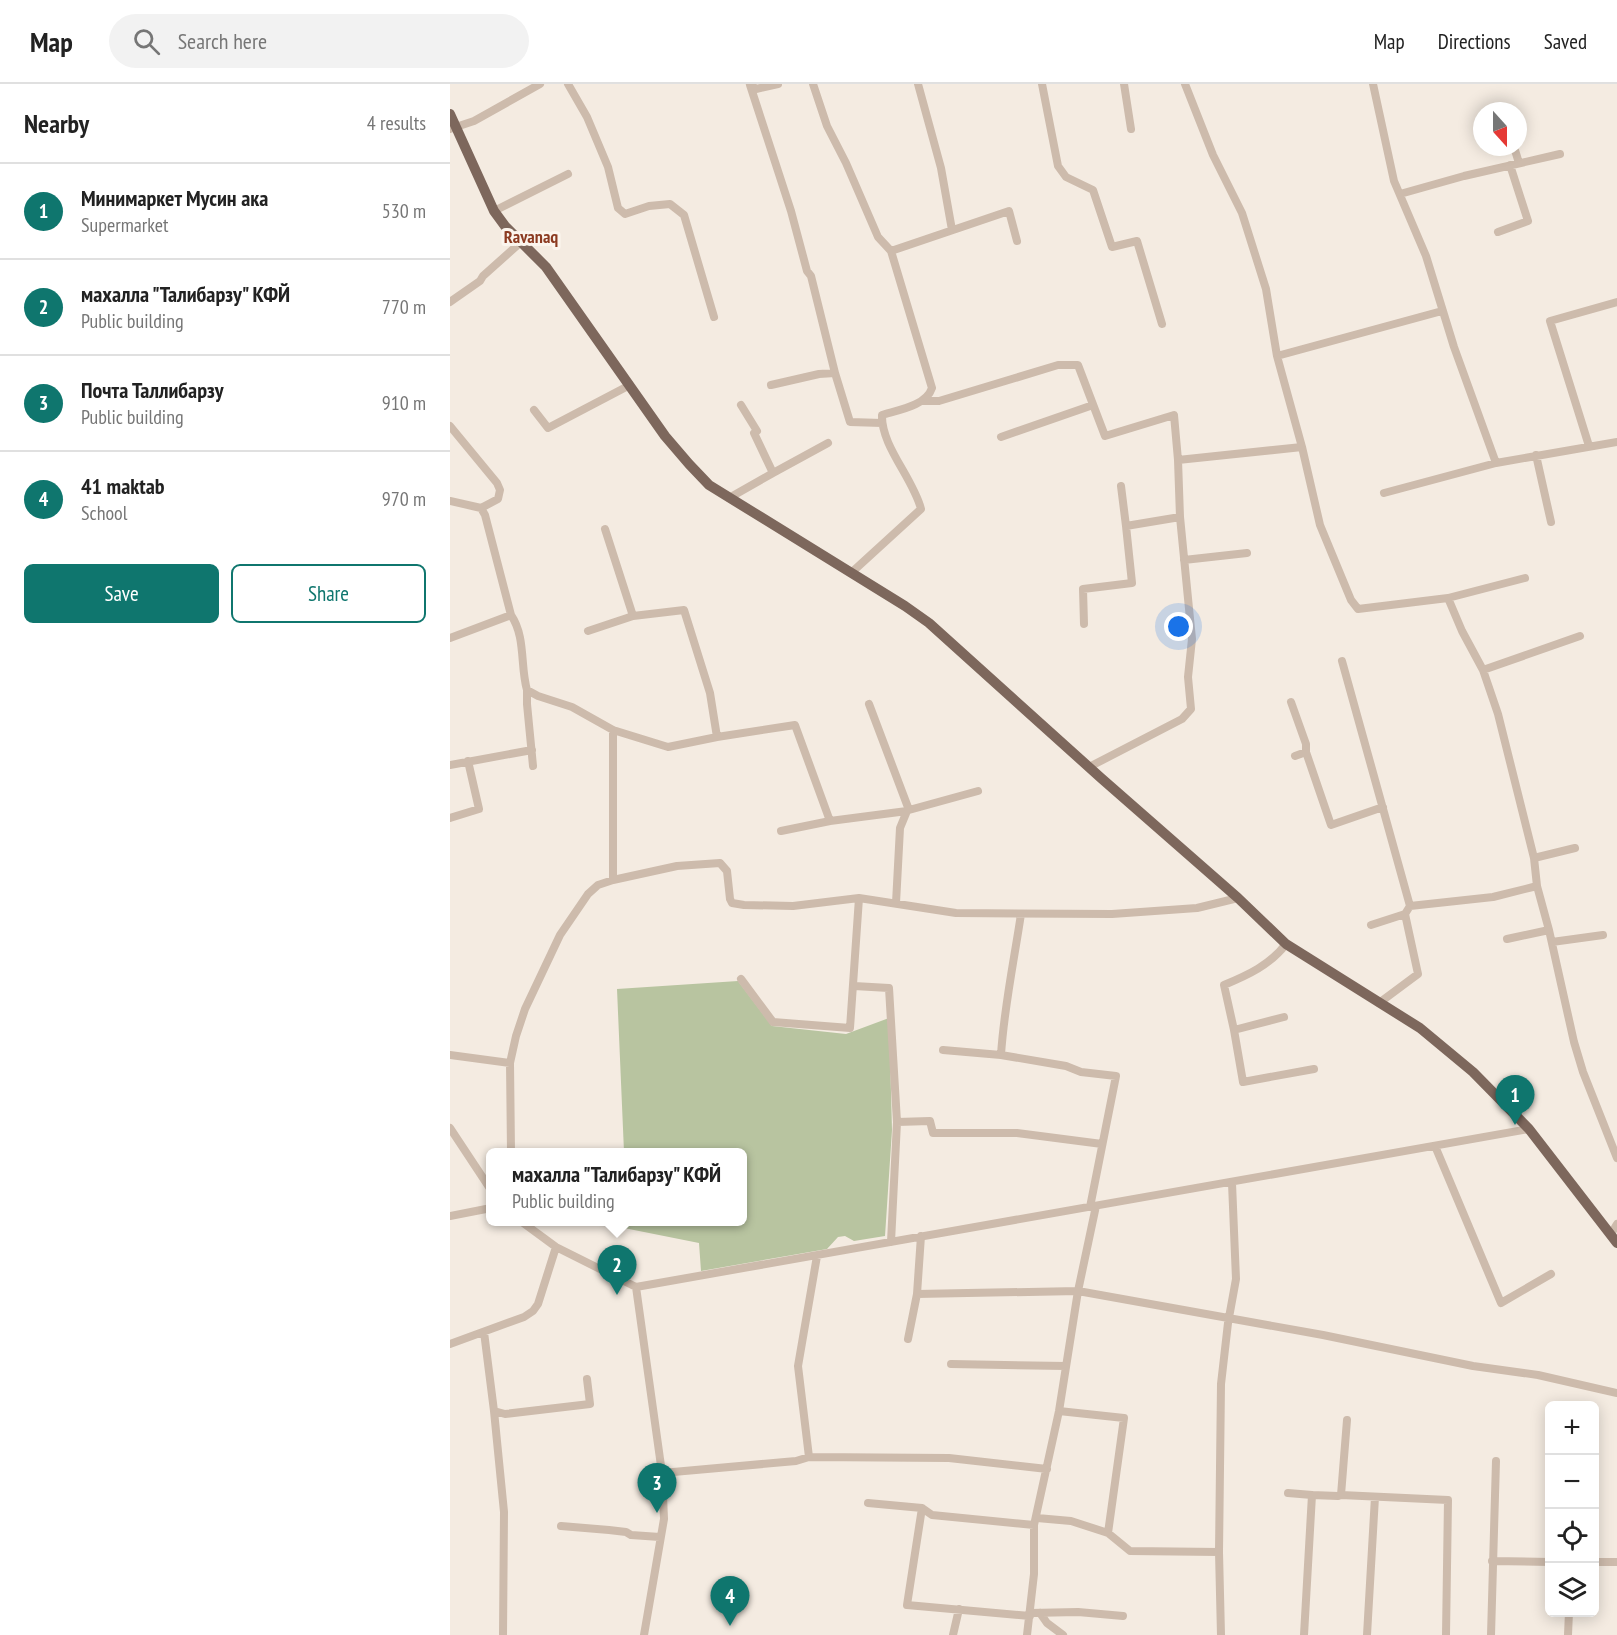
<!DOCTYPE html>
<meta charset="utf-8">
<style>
body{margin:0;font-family:"PT Sans Narrow",sans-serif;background:#f2f2f2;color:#222}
.controls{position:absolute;right:18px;bottom:18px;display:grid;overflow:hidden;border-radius:9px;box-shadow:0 3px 15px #0003}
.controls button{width:54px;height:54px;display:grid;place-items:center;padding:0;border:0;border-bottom:2px solid #e0e0e0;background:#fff;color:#222;font:30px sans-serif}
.compass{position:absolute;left:1023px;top:18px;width:54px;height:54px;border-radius:50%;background:#fff;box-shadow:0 3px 15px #0003;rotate:159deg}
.you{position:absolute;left:729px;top:543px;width:21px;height:21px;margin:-15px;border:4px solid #fff;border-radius:50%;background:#1a73e8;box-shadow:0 0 0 9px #1a73e833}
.badge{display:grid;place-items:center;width:39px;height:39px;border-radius:50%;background:#0f766e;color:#fff;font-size:20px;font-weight:700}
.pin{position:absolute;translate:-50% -50px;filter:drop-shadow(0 2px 3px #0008)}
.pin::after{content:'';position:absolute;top:32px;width:21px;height:18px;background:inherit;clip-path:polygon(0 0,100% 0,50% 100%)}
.popup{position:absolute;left:36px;top:1064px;width:261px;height:78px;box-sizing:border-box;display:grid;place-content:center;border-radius:9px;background:#fff;filter:drop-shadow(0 2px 4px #0005);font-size:20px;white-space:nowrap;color:#767676}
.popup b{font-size:22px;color:#222}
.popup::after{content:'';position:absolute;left:50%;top:100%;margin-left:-12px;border:12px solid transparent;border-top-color:#fff}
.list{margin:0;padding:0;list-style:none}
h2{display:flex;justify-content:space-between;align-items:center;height:78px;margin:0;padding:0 24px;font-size:26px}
h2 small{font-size:20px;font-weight:400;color:#767676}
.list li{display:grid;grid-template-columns:39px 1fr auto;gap:18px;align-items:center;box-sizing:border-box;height:96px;padding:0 24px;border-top:2px solid #e0e0e0}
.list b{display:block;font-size:22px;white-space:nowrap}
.list p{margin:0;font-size:20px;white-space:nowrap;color:#767676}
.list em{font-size:20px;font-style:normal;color:#767676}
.actions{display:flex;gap:12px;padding:18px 24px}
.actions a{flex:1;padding:14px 0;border:2px solid #0f766e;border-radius:9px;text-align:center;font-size:21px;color:#0f766e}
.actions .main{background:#0f766e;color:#fff}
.icon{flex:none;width:33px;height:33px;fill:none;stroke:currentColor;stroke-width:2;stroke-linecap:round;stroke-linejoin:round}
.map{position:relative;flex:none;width:1167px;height:1551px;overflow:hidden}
header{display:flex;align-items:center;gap:36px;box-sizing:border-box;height:84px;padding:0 30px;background:#fff;border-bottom:2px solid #e0e0e0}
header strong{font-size:28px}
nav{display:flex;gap:33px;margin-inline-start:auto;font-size:21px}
.search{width:420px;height:54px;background:#f2f2f2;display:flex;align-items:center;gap:15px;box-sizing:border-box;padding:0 21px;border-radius:33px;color:#767676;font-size:22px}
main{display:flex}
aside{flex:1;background:#fff}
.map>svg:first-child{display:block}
.green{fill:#b8c4a0}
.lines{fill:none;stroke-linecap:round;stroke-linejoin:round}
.minor{stroke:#cdbbac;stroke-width:8}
.major{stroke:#7d675c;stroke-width:10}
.labels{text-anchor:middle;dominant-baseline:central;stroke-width:6;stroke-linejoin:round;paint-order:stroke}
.quarter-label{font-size:18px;font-weight:bold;fill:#8c3b22;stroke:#fbf5ee}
</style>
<header>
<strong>Map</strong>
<div class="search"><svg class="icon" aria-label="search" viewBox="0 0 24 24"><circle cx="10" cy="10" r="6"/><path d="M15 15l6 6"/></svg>Search here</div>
<nav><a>Map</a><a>Directions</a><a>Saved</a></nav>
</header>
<main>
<aside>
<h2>Nearby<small>4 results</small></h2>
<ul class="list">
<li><span class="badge">1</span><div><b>Минимаркет Мусин ака</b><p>Supermarket</p></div><em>530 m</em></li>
<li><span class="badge">2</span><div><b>махалла &quot;Талибарзу&quot; КФЙ</b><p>Public building</p></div><em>770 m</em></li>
<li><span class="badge">3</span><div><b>Почта Таллибарзу</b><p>Public building</p></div><em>910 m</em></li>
<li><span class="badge">4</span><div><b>41 maktab</b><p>School</p></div><em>970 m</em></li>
</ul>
<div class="actions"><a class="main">Save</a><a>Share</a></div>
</aside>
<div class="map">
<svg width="1167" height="1551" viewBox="0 0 1167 1551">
<rect width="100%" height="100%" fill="#f4ebe1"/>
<path class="green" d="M288,897L322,942L396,950L439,934L442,1046L435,1152L404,1157L395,1152L388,1153L377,1165L251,1187L249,1159L174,1144L175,1138H293V1068H174L167,905Z"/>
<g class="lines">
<path class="minor" d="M118,0L137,33L158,83L168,124L175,130L199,122L220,120L234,131L264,233
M300,0L306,5L328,0
M363,0L377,42L396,79L428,153L441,167
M468,0L491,84L502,146
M592,0L608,82L616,93L643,106L662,163L687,157L712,240
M674,0L681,45
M735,0L763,71L792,129L816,205L827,272L852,363L870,441L901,516L908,525L998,514L1012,547L1033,586L1048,630L1084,774L1087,802L1099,846L1124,958L1133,988L1167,1074
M923,0L944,97L976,172L1004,263L1046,379
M300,1L341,127L357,187L361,192L385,289L369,290L321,301
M0,45L24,37L90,0
M1064,63L1069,79
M950,110L1014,92L1110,70
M44,127L118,90
M1048,148L1078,137L1060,81
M0,218L30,197L33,192L71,158
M827,272L992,227
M385,289L400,338L432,339
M473,317H489L608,281H628L655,352L724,331L728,376L852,363
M84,326L98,344L180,301
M0,342L47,399L50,406L48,415L31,424
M551,353L643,321
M1139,362L1100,237L1167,218
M1086,371L1101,438
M323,389L378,359
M671,402L676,442L730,433L728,376
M934,409L1046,379L1167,358
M279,414L323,389L304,349L307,347L291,321
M0,417L31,424L35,431L61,531C76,553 70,582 77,606L88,612L122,623L163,646L218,663L267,653L260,609L234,526L183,532L155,445
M734,476L797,469
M401,489L471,425C463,394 431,362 432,331C448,326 476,322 482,304L441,167L559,127L567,157
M998,514L1075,494
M634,540L633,505L682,499L676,442
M138,547L183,532
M0,554L61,531
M892,577L960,822L955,830L968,890L929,919
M1033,586L1130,552
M77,606V620L83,682
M841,618L856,660V668
M163,646V796
M267,653L345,641L380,737L457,727L459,726L419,620
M845,672L856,668L881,741L933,723
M0,681L82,666
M639,683L732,635L741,625L738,593L742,555L730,433
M459,726L528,707
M0,734L29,725L18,677
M331,747L380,737
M1084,774L1125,764
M446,819L450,744L457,727
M960,822L1043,813L1087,802
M921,841L955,830
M1057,855L1099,846
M1102,858L1153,851
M836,860C820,881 798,891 774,901L784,946L793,998L864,985
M291,895L323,938L400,944L409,814
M404,902L439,904L447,1038L480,1037L483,1049H567L652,1060
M784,946L834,933
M493,966L551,971C554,923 564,877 571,830
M0,971L60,979L66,952L75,925L110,851L138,810L148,801L163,796L227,782L270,779L277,787L280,815L282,819L294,821L343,822L409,814L506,829L662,830L747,824L788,814
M551,971L616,982L631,988L666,992L640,1123
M60,979L61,1068
M0,1044L41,1106
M985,1062L1051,1219L1101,1190
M0,1132L41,1124
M72,1138L106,1163L186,1203L1079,1045
M1161,1150L1167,1140
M471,1152L467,1210L628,1207L873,1251L1023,1282L1088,1291L1167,1309
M441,1158L447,1038
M186,1203L212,1389L214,1435L194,1551
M34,1248L44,1327L55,1330L140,1320L137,1295
M458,1255L467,1210
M0,1260L74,1233L83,1227L88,1220L106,1163
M501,1280L616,1282
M44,1327L54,1428L53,1551
M609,1327L674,1334L658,1449L680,1467L769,1468
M897,1336L891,1411L998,1416L996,1551
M359,1373L348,1282L367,1172
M212,1389L346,1377L359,1373L499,1374L597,1385
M838,1409L862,1411
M418,1419L472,1424L482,1431L584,1441
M472,1424L457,1521L580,1532
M587,1434L621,1437L658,1449
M111,1442L159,1446L176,1448L181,1451L210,1453
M1042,1477L1100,1478
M1144,1478H1167
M580,1529L628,1528L673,1532
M590,1529L597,1539L613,1551
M503,1551L509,1525
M577,1551L584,1490V1441L609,1327L628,1207L646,1122
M771,1551L769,1468L771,1300L778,1239L786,1195L782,1099
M854,1551L862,1411L888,1412
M917,1551L925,1413
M1041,1551L1046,1377
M1118,1551L1119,1528"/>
<path class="major" d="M0,30L44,127L55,142L96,183L215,352L239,380L259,401L455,522L479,539L651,694L788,814L836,860L970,944L1023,988L1079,1045L1167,1159"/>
</g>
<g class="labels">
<g class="quarter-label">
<text x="81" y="152">Ravanaq</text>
</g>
</g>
</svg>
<div class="controls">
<button>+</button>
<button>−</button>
<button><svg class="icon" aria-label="locate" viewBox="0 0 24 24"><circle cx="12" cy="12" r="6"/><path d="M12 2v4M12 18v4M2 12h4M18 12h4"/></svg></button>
<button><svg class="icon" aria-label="layers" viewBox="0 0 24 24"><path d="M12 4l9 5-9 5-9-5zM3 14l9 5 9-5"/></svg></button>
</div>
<svg class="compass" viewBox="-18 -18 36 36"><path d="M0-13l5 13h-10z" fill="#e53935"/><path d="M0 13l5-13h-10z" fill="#767676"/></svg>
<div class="you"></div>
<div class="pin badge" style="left:1065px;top:1041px">1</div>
<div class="pin badge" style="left:167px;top:1211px">2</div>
<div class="popup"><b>махалла &quot;Талибарзу&quot; КФЙ</b>Public building</div>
<div class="pin badge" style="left:207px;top:1429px">3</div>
<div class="pin badge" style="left:280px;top:1542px">4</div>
</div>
</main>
